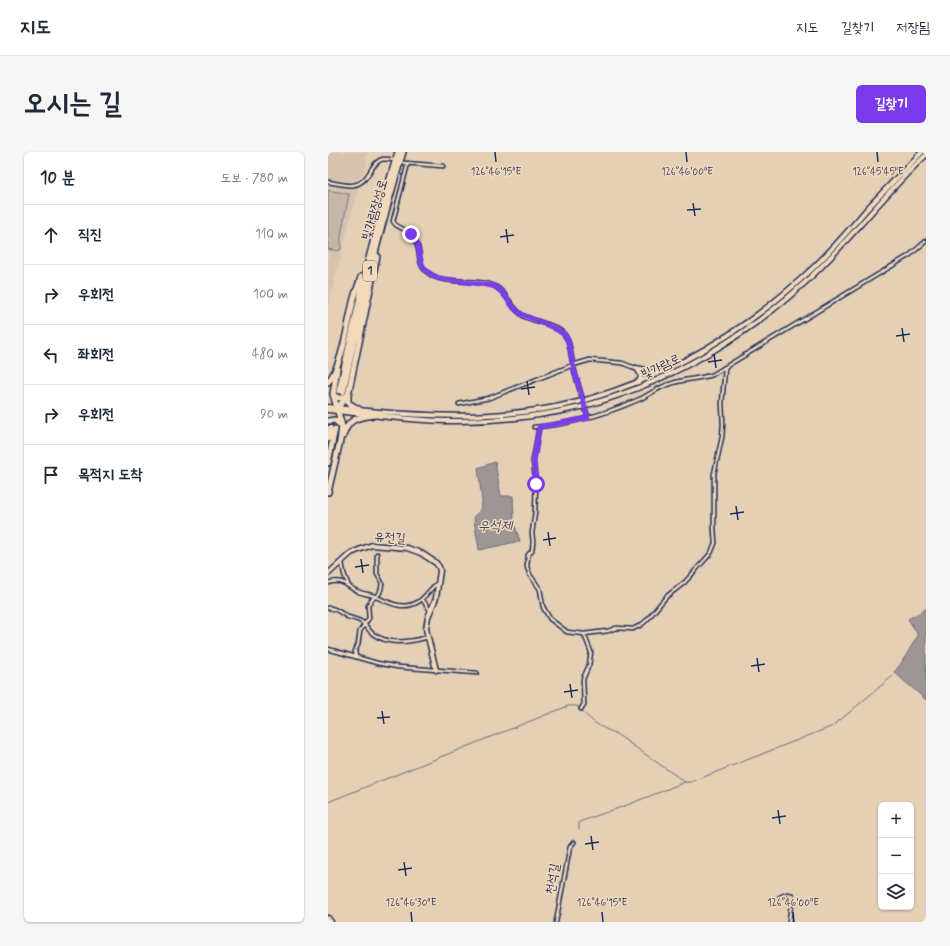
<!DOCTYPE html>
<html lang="ko">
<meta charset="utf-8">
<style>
body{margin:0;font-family:Mynerve,"Poor Story",sans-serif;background:#f6f6f7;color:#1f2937}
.controls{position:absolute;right:12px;bottom:12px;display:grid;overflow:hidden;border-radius:6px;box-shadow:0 1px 3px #0004}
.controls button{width:36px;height:36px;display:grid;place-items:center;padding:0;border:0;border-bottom:1px solid #e0e1e3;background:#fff;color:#1f2937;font:20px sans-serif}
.stop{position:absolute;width:12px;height:12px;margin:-9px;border:3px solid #7c3aed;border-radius:50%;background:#fff}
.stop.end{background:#7c3aed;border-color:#fff;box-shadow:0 1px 4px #0008}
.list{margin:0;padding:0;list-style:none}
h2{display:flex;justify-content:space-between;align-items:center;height:52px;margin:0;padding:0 16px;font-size:17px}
h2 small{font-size:13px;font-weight:400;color:#747a83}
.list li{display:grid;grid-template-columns:26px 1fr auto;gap:12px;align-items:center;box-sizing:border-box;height:60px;padding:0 16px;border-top:1px solid #e0e1e3}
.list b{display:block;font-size:15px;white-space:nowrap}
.list em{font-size:13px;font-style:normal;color:#747a83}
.icon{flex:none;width:22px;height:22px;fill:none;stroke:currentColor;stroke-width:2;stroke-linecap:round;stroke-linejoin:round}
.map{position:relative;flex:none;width:598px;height:770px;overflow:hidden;border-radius:6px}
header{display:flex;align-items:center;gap:24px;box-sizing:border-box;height:56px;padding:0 20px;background:#fff;border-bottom:1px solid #e0e1e3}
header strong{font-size:19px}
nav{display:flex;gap:22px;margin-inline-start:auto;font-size:14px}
.intro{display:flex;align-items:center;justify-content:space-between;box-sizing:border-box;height:96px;padding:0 24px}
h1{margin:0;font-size:28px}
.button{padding:10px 18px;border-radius:6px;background:#7c3aed;color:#fff;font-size:14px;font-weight:700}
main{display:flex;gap:24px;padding:0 24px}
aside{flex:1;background:#fff;border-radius:6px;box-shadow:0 1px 3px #0004}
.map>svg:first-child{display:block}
.built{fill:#d6c3af}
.green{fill:#c7b7a8;stroke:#717383}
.water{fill:#9e9595;stroke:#6a6c7f}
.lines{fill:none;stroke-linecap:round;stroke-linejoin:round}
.stream{stroke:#6a6c7f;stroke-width:1}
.highway-tunnel{stroke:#bdafa4;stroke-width:5;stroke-dasharray:5 2.5;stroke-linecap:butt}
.street-casing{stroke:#1b2f5e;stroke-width:5.5}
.secondary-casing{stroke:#1b2f5e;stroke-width:7}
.highway-casing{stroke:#1b2f5e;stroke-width:8}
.street{stroke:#f2d9ba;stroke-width:2.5}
.secondary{stroke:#f2d9ba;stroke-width:4}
.highway{stroke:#f2d9ba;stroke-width:5}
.secondary-bridge-casing{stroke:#1b2f5e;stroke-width:7;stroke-linecap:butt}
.secondary-bridge{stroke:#f2d9ba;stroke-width:4}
.route{stroke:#7c3aed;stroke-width:5}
.ticks{fill:none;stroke:#1b2f5e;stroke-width:1.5}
.labels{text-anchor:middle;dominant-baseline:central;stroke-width:3;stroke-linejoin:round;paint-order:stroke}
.shield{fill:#f2d9ba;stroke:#5c627a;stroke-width:1}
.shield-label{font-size:12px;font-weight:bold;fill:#1b2f5e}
.street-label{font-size:13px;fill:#1b2f5e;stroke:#f2d9ba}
.water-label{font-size:14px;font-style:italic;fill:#3c486c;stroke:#f2d9ba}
.ticks-label{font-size:10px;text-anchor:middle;fill:#1b2f5e;stroke:#f2d9ba;stroke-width:3;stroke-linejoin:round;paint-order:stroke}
</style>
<header>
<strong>지도</strong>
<nav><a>지도</a><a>길찾기</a><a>저장됨</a></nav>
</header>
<div class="intro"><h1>오시는 길</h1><a class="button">길찾기</a></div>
<main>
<aside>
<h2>10 분<small>도보 · 780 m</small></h2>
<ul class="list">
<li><svg class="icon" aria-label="ahead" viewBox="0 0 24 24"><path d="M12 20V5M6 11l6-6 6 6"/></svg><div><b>직진</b></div><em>110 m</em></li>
<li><svg class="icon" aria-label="right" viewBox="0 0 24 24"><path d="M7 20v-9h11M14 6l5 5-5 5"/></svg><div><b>우회전</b></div><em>100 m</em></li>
<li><svg class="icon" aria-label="left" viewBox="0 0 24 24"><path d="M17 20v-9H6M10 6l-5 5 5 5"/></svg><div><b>좌회전</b></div><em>480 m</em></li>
<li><svg class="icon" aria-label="right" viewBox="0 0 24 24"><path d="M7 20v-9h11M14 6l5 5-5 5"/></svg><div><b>우회전</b></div><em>90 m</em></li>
<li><svg class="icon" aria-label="arrive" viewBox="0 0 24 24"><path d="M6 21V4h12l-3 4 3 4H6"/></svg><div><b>목적지 도착</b></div></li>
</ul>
</aside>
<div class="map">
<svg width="598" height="770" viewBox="0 0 598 770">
<rect width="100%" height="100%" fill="#e5cfb5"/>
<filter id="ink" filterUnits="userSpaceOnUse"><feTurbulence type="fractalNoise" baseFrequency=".025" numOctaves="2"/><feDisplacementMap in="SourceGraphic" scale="8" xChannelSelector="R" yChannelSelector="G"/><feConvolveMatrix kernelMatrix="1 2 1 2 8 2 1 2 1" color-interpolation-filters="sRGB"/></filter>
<g filter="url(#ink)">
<path class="built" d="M0,0H40L37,19L28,29H12L0,27Z
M0,32L23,36L31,34L0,154Z"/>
<path class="green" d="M0,38L21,42L13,84V97L10,99L0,97Z"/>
<path class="water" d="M167,310L173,344H185L186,371L192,389L151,398C150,386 146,376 146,364L153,358L154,350L150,316Z
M598,457V548L566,520L572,513L589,485V481L580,467Z"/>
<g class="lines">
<path class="stream" d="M0,650L240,554C243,554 247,553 250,555C254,557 256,562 259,564C267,572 276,577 287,581L357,630
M251,677V670L299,653L357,630H363L505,574L567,522"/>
<path class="highway-tunnel" d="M2,276L7,255"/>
<defs>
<path id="street" d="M76,11L115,14
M80,11L65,69C67,75 75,76 79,79C82,81 85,85 87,88C93,97 89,109 96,117C111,136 147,124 168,135C180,142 184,158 197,165C210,171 232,172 239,187C243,194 243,205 245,213C249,231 255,248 260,266
M0,30C8,31 17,34 25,33C42,31 42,10 55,7C58,7 62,7 65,8
M131,252L161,246L245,213L262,208L294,211L307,216
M206,275C241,273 280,261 312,247C322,242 331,235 342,232C355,227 370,227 384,223L582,103L598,89
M211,275L205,309L208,331L207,360L204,381L205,390L204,399L200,403L199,415L202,423L212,437L215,455L222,467L239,480L256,482L263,500L261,513L255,527L256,552L253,557
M14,410L16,422L20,432
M0,431C17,426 18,435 31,440C36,442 41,442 46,444C60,450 74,459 90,450C98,445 102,436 110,431
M94,447L102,458
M0,456C9,456 12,461 20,465C23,466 28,467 32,469C37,471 40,478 45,482C60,493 83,490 100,485
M256,482L280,479L288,476L305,477L313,473L319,468L338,445L357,430L383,401L387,391L386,377V322L394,285L395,272L394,251L397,216
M0,497L49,511L70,515L149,521
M28,505L27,499L30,493L32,479L41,466L40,454L43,448L51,442L53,437L54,431L49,422V402
M452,745L459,742L464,743L461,770
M228,770L242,695L246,690"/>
<path id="secondary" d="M307,216C315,216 322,221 330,220
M308,216C312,219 314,225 311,230
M261,247C346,222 422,176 486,115C505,97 522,77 539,57C557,38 575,19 594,0
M263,252C347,228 430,178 492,116C529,79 560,38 598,3
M0,255C84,264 167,271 250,250
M0,258C43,263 87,269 131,269C172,269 213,264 253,255
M0,422L23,401L44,393L79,396L93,401L108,411L111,415L112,419L108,446L100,465L98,477L108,518
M0,766L3,770"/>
<path id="highway" d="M0,230C15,213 20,169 26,146C28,139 31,132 33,125
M11,239L40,110L61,30L70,0
M15,240C32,159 51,79 75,0
M5,242C9,247 15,247 20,243
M9,256L19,245
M32,258L20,251V243L49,104
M0,269L7,268L13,274
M15,284C21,266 28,266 46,263
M0,287L2,276
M0,311L7,277
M0,340L12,289L14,274L5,242L9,217"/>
</defs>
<use href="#street" class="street-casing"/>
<use href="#secondary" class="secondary-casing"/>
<use href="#highway" class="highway-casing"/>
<use href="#street" class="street"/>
<use href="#secondary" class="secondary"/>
<use href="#highway" class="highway"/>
<defs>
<path id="secondary-bridge" d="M250,250L261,247
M253,255L263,252"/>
</defs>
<use href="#secondary-bridge" class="secondary-bridge-casing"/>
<use href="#secondary-bridge" class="secondary-bridge"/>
</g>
</g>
<g class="lines" filter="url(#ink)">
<path class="route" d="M83,82C99,101 83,114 110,126L166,134L174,140L186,156L193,162L224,175L236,182L240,188L245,213L260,266L211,275L206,309L208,332"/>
</g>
<path class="ticks" d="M167,0L168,10M358,0L359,10M549,0L550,10M365,51L367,64M359,58L373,57M178,77L180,91M172,85L186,83M574,176L576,190M568,184L582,182M386,202L388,216M380,210L394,208M199,229L201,243M193,237L207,235M408,354L410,368M402,362L416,360M220,380L222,394M215,388L228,386M33,407L35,421M27,415L41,413M429,506L431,520M423,514L437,512M242,532L244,546M236,540L250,538M54,559L56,572M49,566L62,565M450,658L452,672M444,666L458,664M263,684L265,698M257,692L271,690M76,710L78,724M70,718L84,716M83,760L84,770M274,760L275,770M465,760L466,770"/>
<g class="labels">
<rect class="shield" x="35" y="109" width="14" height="20" rx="3"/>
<g class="shield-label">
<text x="42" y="119">1</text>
</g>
<g class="street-label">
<text transform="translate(47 58) rotate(-74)">빛가람장성로</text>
<text transform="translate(333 215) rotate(-25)">빛가람로</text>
<text transform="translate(62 386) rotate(4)">유전길</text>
<text transform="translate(225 727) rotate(-80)">천석길</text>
</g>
<g class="water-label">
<text x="167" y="374">우석제</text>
</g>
</g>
<g class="ticks-label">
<text x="168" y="23">126°46'15"E</text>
<text x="359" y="23">126°46'00"E</text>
<text x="550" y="23">126°45'45"E</text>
<text x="83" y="754">126°46'30"E</text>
<text x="274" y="754">126°46'15"E</text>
<text x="465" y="754">126°46'00"E</text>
</g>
</svg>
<div class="controls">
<button>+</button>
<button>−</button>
<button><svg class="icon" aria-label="layers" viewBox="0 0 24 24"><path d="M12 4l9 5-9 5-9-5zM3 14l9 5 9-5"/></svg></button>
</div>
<div class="stop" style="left:208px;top:332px"></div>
<div class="stop end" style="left:83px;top:82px"></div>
</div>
</main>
